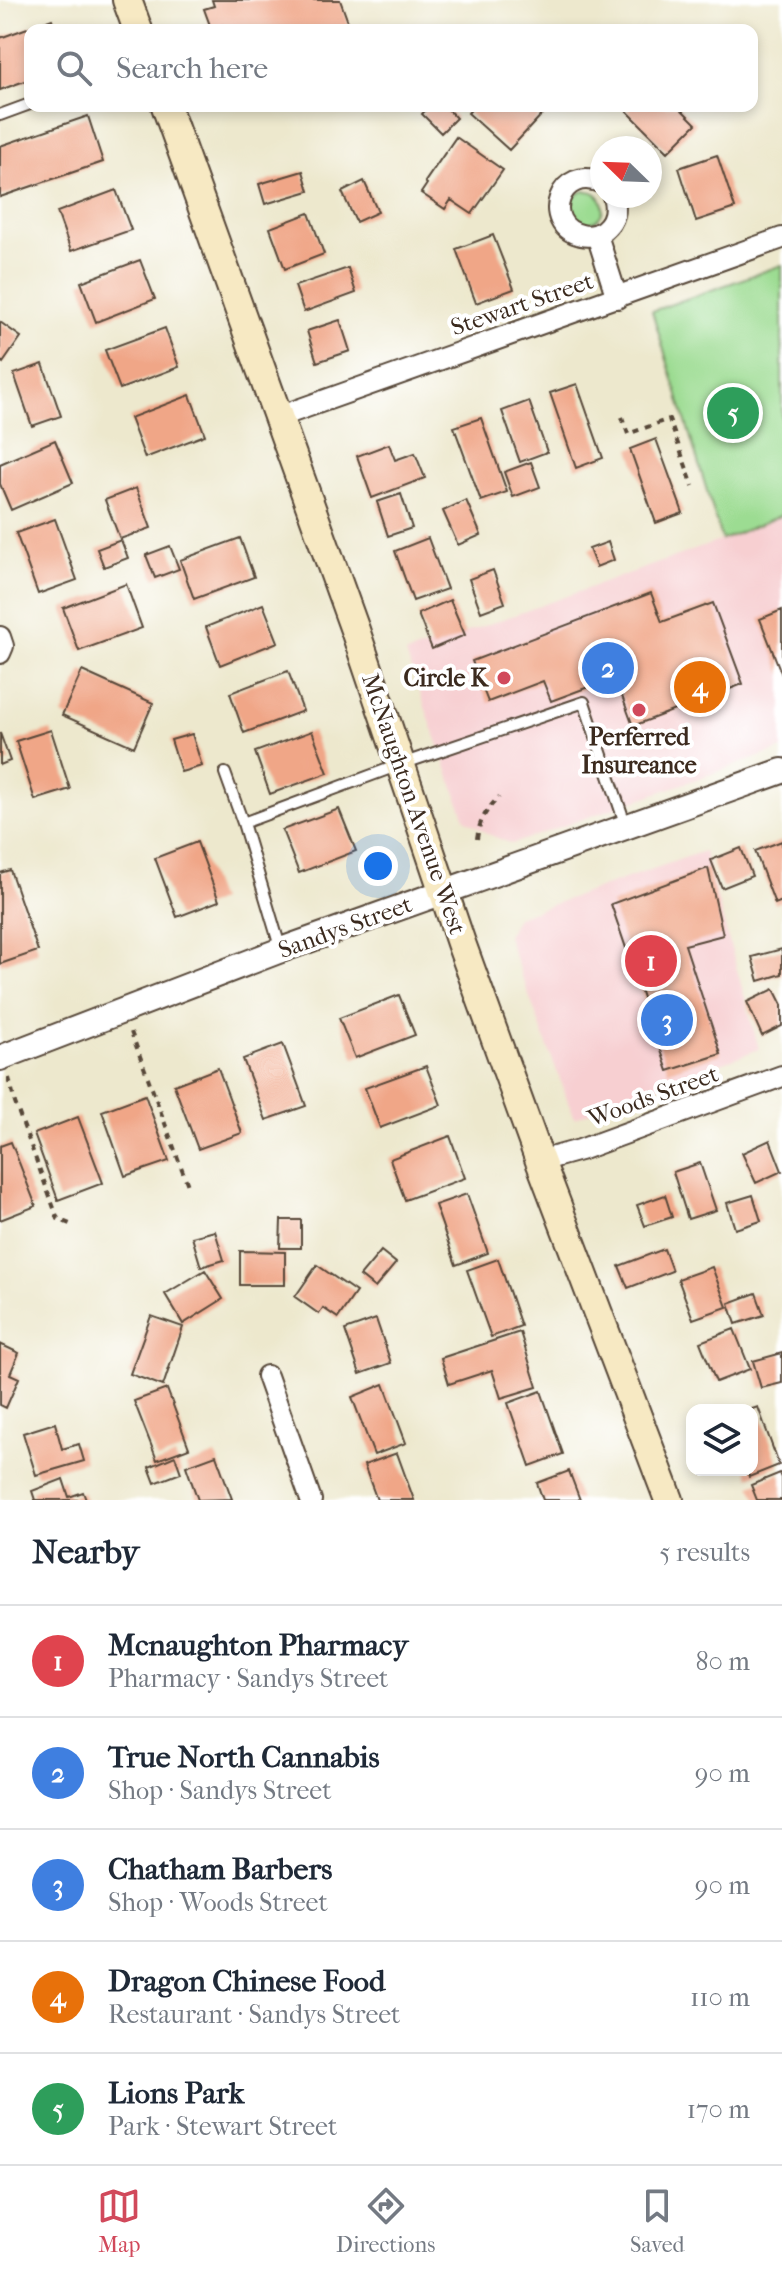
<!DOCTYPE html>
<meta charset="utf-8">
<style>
body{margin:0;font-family:"IM FELL French Canon",serif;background:#f2f2f3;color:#1f2937}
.controls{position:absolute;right:24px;bottom:24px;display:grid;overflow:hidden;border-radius:16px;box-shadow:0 4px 12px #0003}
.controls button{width:72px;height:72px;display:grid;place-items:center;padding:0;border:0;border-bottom:2px solid #e0e1e3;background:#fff;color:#1f2937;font:40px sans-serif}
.compass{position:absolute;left:590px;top:136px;width:72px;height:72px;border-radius:50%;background:#fff;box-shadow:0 4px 12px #0003;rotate:293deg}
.you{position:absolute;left:378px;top:866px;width:28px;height:28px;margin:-20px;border:6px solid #fff;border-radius:50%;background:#1a73e8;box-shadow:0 0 0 12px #1a73e833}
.badge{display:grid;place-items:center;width:52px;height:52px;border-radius:50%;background:#d1495b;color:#fff;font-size:26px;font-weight:700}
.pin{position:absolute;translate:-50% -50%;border:4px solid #fff;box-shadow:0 2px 8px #0006}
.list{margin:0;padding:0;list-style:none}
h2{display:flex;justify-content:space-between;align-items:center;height:104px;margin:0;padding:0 32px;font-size:34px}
h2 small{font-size:26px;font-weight:400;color:#747a83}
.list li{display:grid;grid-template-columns:52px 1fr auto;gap:24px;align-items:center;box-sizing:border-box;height:112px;padding:0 32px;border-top:2px solid #e0e1e3}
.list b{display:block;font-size:30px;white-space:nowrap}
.list p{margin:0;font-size:26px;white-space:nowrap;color:#747a83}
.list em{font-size:26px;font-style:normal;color:#747a83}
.icon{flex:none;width:44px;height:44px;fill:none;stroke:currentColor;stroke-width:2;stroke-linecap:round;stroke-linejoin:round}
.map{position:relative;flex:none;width:782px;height:1500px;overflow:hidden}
.search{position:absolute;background:#fff;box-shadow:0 4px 12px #0003;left:24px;right:24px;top:24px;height:88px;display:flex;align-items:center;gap:20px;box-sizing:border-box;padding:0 28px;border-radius:16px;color:#747a83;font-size:30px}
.sheet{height:664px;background:#fff}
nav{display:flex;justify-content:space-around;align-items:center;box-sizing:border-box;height:112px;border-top:2px solid #e0e1e3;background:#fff;font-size:22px;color:#747a83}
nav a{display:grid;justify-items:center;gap:4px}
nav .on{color:#d1495b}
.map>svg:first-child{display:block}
.built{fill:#f7cfd1}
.green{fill:#9cdc92;stroke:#6c8358;stroke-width:2}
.building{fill:#f0a687}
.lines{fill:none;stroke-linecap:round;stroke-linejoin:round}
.service-casing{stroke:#564638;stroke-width:14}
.minor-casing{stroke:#564638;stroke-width:24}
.tertiary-casing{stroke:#564638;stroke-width:28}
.secondary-casing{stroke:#564638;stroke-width:32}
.path{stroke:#564638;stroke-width:4;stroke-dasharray:6 6;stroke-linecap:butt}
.service{stroke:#fff;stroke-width:10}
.minor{stroke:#fff;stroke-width:20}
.tertiary{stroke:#fff;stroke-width:24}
.secondary{stroke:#f7e9c3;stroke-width:28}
.poi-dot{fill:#d1495b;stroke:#fff;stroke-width:3}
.labels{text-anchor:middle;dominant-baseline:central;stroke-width:8;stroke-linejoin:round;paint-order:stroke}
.street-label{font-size:24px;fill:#3b2a1e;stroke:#fff}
.poi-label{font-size:24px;font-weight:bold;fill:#3b2a1e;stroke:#fff;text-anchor:end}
</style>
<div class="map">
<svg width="782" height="1500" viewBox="0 0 782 1500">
<rect width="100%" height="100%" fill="#fff"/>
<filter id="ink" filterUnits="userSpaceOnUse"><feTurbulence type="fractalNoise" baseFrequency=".0125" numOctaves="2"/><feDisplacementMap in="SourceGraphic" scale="16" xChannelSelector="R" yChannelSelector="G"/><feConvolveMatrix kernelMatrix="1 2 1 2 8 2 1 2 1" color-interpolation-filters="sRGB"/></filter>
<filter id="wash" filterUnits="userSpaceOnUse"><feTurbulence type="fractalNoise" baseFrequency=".006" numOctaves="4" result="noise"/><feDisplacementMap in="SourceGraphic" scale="32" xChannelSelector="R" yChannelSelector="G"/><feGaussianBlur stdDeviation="1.8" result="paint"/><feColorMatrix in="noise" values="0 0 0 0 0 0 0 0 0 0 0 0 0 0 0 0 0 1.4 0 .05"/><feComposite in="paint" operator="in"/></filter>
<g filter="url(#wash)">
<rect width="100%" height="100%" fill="#ede8cd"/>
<path class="built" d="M782,515V749L512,844L488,834L465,819L406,654L722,540Z
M704,851L759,1049L574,1118L507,936L517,917Z"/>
<path class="green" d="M571 207a16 16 0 1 1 32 0a16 16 0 1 1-32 0Z
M782,265V515L722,540L652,311Z"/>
<g id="blocks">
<path class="building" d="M212,0H340L351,30H224L222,25L211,28L204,9L214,6Z
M52,19L56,30H30V79L0,90V38Z
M429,106H445L456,118L441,133L422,114Z
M474,106H541L546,110L509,150L468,113Z
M632,106H678L696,124L668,152L627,111Z
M88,116L103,162L0,197V146Z
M456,137L503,170L472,214L451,200L445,209L421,193L427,184L425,182Z
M717,155L735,208L696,221L679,168Z
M303,171L309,191L265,204L259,184Z
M364,181L378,212L356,222L342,192Z
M116,190L131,230L71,251L57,212Z
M309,213L324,254L285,269L270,228Z
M493,235L514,289L476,303L456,249Z
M140,260L155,299L96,322L81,282Z
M348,268L356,293L304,312L295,286Z
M340,320L350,351L317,362L307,331Z
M0,322L21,337L3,363L0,360Z
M165,328L179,367L120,389L105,350Z
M43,364L61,416L32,426L14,374Z
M577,384L603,458L576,468L550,393Z
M190,395L205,435L145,458L130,418Z
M529,401L547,452L520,462L502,411Z
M481,418L507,492L481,501L454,427Z
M656,439L683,513L656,523L630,449Z
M55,440L73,483L11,510L0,484V464Z
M389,444L395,460L415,453L425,478L372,498L357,456Z
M531,462L540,487L513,497L504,472Z
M136,488L151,528L120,539L105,500Z
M401,494L412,528L388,536L377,502Z
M466,500L481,535L458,545L443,511Z
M55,519L77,580L38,594L16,533Z
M240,538L254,577L194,599L180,560Z
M428,538L447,589L413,601L395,551Z
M121,540L128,558L104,567L97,549Z
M608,542L614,560L596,567L589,549Z
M170,546L179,569L155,578L146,555Z
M493,570L505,603L481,612L469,579Z
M126,584L142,628L79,651L63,608Z
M651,593L662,622L713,603L743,684L633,726L615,677L551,701L543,681L488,702L472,661Z
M450,600L465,635L432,649L418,614Z
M263,604L278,642L220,665L206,627Z
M782,610V675L760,619Z
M82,671L153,703L134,747L62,715Z
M288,671L303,711L244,733L230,693Z
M51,730L70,789L35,800L16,741Z
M312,731L328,773L270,794L255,752Z
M0,733L10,761L0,765Z
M192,734L202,766L181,772L171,740Z
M339,809L356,851L299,873L282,830Z
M782,841V901L775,904L755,851Z
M197,842L219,901L177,917L155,858Z
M741,848L752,876L722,888L711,860Z
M708,868L723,935L685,945L721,1054L668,1071L611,904Z
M10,870L38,951L0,964V873Z
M782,949V974L759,981L752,957Z
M774,989L782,1005V1026L762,1036L747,1002Z
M399,995L415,1035L355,1058L339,1018Z
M283,1044L306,1106L266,1120L243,1059Z
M426,1066L441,1105L380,1128L365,1088Z
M218,1068L242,1133L198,1149L174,1085Z
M145,1095L169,1161L125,1176L102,1111Z
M78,1117L103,1183L58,1200L34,1134Z
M450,1136L465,1178L405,1200L390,1159Z
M770,1140L782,1171L756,1183L742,1153Z
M11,1142L36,1206L0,1220V1146Z
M700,1163L716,1210L688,1219L673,1172Z
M467,1194L488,1253L456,1265L435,1205Z
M665,1195L672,1217L645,1226L637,1205Z
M753,1195L761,1221L735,1229L727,1203Z
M281,1220H301V1248H280Z
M215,1231L224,1260L201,1267L192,1237Z
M664,1249L672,1271L628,1288L619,1266Z
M240,1251L285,1252V1285H240Z
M381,1251L396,1263L375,1288L360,1276Z
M498,1259L521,1326L491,1337L467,1270Z
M317,1265L356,1292L338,1318L323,1308L319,1314L295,1297Z
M712,1267L727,1307L693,1319L678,1279Z
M205,1270L223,1299L183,1324L165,1294Z
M756,1293L764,1315L736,1324L729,1303Z
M151,1316L183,1327L163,1386L130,1374Z
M376,1319L391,1363L360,1374L345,1330Z
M734,1329L750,1369L716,1382L700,1342Z
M520,1332L537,1387L501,1398L492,1370L449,1384L441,1358Z
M0,1344L19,1353L10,1374L19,1378L6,1408L0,1405Z
M782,1353V1383L761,1388L753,1361Z
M384,1384L406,1443L374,1455L352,1397Z
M167,1389L189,1448L157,1460L134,1401Z
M541,1391L563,1454L530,1466L508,1403Z
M758,1407L779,1465L749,1477L747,1470H752V1409Z
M55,1423L62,1449L79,1444L84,1461L36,1475L23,1433Z
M397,1453L414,1500H377L364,1465Z
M216,1455L232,1499L198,1500L186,1466Z
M175,1456L181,1473L155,1483L149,1467Z
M569,1471L580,1500H543L537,1483Z
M780,1473L782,1478V1500H757L751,1485Z
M63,1479L69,1497L83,1492L86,1500H35L32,1491Z"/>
</g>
</g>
<g filter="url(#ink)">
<use href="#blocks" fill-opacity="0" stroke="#564638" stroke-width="2"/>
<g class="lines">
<defs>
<path id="service" d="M0,115L30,104
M225,773L243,823L281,950
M243,823L399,765L584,702L626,826"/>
<path id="minor" d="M602,183C560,163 539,225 581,235C589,237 598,235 604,230C615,221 617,209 613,196
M597,235L617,298
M278,417L782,238
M0,637L3,646L0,653
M540,1161L580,1150L782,1076
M267,1376L311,1500"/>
<path id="tertiary" d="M0,1058L281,950L782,771"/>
<path id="secondary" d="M127,0L138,30
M166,106L355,630L461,943L540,1161L669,1500"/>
</defs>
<use href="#service" class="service-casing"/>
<use href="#minor" class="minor-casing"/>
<use href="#tertiary" class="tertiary-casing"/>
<use href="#secondary" class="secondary-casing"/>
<path class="path" d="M622,417L628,434L669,419L693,486
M477,839C479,821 486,810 499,797
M131,1032L189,1188
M9,1078L15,1103L58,1219L72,1225"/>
<use href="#service" class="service"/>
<use href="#minor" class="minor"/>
<use href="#tertiary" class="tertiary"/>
<use href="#secondary" class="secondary"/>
</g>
</g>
<g class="poi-dot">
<circle cx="504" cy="678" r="8"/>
<circle cx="639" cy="710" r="8"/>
</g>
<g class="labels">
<g class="street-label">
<text transform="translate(522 304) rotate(-19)">Stewart Street</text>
<text transform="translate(414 804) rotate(71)">McNaughton Avenue West</text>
<text transform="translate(345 927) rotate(-20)">Sandys Street</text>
<text transform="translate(653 1096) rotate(-20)">Woods Street</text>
</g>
<g class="poi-label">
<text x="488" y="678">Circle K</text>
<text x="639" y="737" text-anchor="middle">Perferred<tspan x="639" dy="28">Insureance</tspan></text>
</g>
</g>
</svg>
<div class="controls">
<button><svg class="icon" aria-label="layers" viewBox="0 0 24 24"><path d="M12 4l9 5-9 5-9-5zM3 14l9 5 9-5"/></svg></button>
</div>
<svg class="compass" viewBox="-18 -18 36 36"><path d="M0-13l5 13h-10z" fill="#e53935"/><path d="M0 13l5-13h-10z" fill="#747a83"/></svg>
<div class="you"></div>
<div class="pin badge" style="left:651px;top:961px;background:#e0444e">1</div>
<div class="pin badge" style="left:608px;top:668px;background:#3f7fe0">2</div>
<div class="pin badge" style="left:667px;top:1020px;background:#3f7fe0">3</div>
<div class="pin badge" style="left:700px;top:687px;background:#e8710a">4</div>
<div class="pin badge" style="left:733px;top:413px;background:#2e9e5b">5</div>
<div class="search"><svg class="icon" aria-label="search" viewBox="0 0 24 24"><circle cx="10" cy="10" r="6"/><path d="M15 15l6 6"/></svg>Search here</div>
</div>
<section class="sheet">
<h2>Nearby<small>5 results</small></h2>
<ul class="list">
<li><span class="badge" style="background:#e0444e">1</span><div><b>Mcnaughton Pharmacy</b><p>Pharmacy · Sandys Street</p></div><em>80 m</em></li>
<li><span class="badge" style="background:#3f7fe0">2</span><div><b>True North Cannabis</b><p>Shop · Sandys Street</p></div><em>90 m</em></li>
<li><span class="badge" style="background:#3f7fe0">3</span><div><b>Chatham Barbers</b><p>Shop · Woods Street</p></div><em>90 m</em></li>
<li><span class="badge" style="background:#e8710a">4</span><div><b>Dragon Chinese Food</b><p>Restaurant · Sandys Street</p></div><em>110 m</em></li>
<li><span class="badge" style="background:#2e9e5b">5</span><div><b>Lions Park</b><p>Park · Stewart Street</p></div><em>170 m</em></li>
</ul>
</section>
<nav>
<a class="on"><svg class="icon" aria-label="map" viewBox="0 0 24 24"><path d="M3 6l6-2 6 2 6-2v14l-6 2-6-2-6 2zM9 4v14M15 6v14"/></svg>Map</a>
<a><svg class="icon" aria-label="directions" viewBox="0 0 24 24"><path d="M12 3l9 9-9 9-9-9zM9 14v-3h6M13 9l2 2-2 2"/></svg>Directions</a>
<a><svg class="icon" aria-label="saved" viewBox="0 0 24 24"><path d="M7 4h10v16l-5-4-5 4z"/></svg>Saved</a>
</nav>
